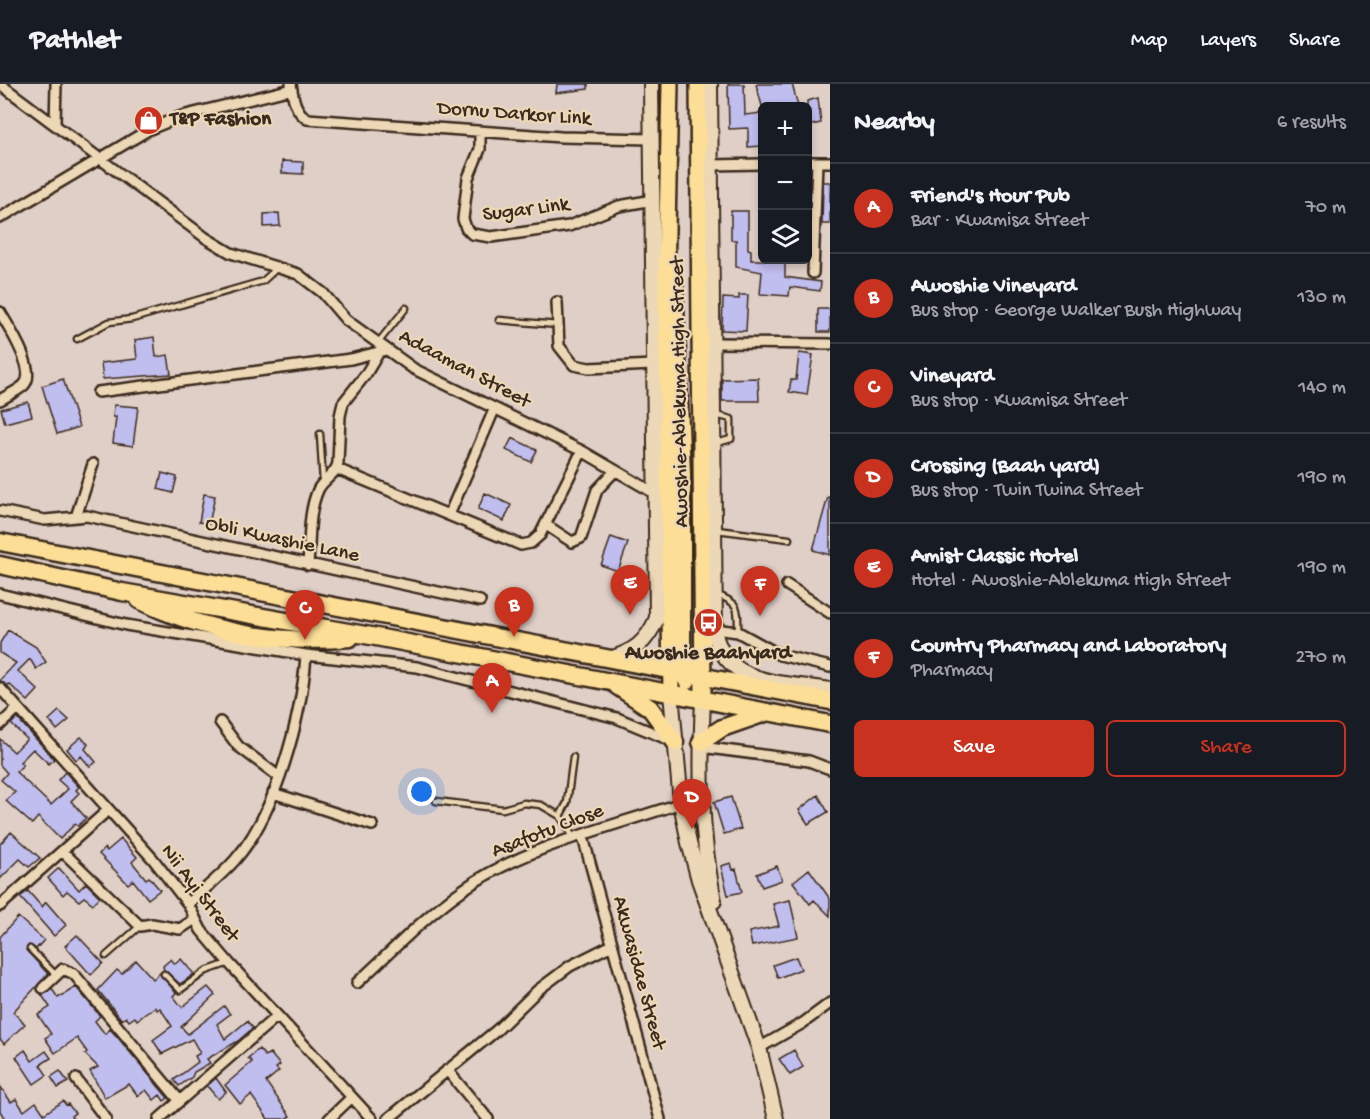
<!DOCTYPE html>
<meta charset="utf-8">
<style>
body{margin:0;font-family:"Gochi Hand",sans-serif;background:#20242c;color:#f1f3f6}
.controls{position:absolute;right:18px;top:18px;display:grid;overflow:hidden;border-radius:9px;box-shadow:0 3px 9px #0003}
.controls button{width:54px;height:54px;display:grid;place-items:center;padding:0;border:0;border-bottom:2px solid #363941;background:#171b24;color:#f1f3f6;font:30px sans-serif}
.you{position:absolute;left:422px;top:708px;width:21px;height:21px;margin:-15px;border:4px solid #fff;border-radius:50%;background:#1a73e8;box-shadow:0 0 0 9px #1a73e833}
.badge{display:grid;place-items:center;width:39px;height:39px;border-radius:50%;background:#c8321e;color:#fff;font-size:20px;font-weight:700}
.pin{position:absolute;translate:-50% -50px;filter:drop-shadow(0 2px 3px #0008)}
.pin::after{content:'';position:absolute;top:32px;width:21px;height:18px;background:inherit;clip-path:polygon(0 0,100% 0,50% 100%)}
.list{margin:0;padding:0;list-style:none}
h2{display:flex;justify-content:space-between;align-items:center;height:78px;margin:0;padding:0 24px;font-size:26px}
h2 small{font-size:20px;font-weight:400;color:#9ea1a6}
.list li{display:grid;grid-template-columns:39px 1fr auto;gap:18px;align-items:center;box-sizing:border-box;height:90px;padding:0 24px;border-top:2px solid #363941}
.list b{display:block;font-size:22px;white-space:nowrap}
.list p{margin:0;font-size:20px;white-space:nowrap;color:#9ea1a6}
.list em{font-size:20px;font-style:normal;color:#9ea1a6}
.actions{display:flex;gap:12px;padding:18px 24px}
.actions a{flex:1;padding:14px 0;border:2px solid #c8321e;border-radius:9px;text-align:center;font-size:21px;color:#c8321e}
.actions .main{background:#c8321e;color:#fff}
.icon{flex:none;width:33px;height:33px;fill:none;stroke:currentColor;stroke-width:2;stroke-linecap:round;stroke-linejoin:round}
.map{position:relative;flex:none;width:830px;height:1035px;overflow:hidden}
header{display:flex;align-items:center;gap:36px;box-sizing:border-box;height:84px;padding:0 30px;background:#171b24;border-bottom:2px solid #363941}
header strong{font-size:28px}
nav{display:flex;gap:33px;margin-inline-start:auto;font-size:21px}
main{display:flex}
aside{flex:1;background:#171b24}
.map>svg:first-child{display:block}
.building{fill:#c0bdef;stroke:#3b2a1e;stroke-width:1.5}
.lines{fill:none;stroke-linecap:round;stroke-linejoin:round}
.lane-casing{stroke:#3b2a1e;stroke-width:9}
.street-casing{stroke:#3b2a1e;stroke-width:14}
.secondary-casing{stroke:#3b2a1e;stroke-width:18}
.primary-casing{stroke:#3b2a1e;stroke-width:20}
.highway-casing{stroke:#3b2a1e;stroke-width:21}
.lane{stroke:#ecd7b6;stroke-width:4.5}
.street{stroke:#ecd7b6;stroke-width:9}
.secondary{stroke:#ecd7b6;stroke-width:14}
.primary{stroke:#fdde96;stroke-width:15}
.highway{stroke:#fdde96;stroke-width:16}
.labels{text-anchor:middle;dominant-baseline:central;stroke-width:4.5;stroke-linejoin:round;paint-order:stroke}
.street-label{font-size:21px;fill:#3b2a1e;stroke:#ecd7b6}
.poi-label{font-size:21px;font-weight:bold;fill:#3b2a1e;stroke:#ecd7b6;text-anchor:start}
</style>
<header>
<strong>Pathlet</strong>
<nav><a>Map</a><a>Layers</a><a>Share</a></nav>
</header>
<main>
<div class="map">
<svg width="830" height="1035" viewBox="0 0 830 1035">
<rect width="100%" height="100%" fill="#dfcfc7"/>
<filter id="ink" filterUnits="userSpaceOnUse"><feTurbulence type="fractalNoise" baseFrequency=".0167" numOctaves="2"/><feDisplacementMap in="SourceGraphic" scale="12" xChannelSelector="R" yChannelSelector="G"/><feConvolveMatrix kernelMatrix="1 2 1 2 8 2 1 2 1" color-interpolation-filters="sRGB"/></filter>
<g filter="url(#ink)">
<path class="building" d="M557,0H588V5L556,9Z
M728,0H744L745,31L762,29V62L748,63V44L729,45Z
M756,0H792L798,22H762Z
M818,14L821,39L807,42V17Z
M282,77L303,78V90L282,89Z
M823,98H830V140H822Z
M731,127H748V165L751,166V176H785V193L821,198L820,207L790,203L789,212L760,210L762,188L736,183V156H731Z
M279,129L280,142L264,143V130Z
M739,211H748L746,247L722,246L723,214L739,215Z
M818,225H830V248H818Z
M154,253L156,273L168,271L171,290L103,295L101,279L137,275L135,256Z
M799,269L813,271L807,311L789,308L791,296H796Z
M758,294L759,317H722V295Z
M63,295L79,343L57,350L42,302Z
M28,318L32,332L5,339L1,325Z
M114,321L138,323L133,362L113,359L116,333H113Z
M512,354L537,366L531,378L506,366Z
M162,389L177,393L173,409L158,405Z
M485,409L511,421L504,437L478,425Z
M204,410L215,412L209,440L199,438Z
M828,413H830V471L813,466Z
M611,453L628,459L618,487L601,481Z
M8,546L36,563L46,578L36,585L30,575L18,587L38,606L28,617L9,600L7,602L0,596L16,579L0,569V559Z
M59,627L69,636L57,646L49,636Z
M17,634L54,675L49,680L33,665L20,678L23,681L16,688L51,721L68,705L58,696L65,688L79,703L76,706L79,709L71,717L86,734L78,742L75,740L60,755L38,733L32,740L6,717L15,708L1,696L7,689L0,681V655L14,668L27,655L11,640Z
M81,653L88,660L85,665L96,678L90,683L81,672L76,676L67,665Z
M818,711L828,728L808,740L799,726Z
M731,713L741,745L724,750L714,718Z
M11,748L40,774L29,783L20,775L0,795V760Z
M121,755L137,773L132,778L146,795L149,793L160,806L148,815L133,796L128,800L99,770L105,764L107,767Z
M731,779L733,786L736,785L742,808L728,811L721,782Z
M777,782L782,796L762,803L757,790Z
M59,784L79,806L86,799L100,813L93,820L84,813L79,817L67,807L63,811L48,794Z
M809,785L830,815V832L814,816L810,820L793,798Z
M28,807L42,823L46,818L66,841L54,852L20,813Z
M790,816L798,853L752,862L749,848L779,842L773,820Z
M18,833L44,856L36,865L29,861L26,866L48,890L13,928L25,940L4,960L0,955V853Z
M77,851L103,879L91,891L65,862Z
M796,873L801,885L778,894L773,881Z
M171,875L175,880L181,875L194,890L180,900L164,886L163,882Z
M136,876L153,895L160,889L176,909L173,912L182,923L208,903L215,911L181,943L188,950L224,922L230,930L217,940L225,955L247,937L253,944L238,957L207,975L210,979L194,988L192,993L179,1002L174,996L198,978L195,972L200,969L192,955L162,970L153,956L172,942L160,924L157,926L155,923L137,936L135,933L129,937L126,933L122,936L98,906L117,886L122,890Z
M76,903L100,932L95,937L105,950L110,945L119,955L168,1014L164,1017L160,1011L154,1016L146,1006L138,1012L129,1000L105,1014L90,987L98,983L85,970L87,968L77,954L55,969L45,954L51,950L38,931L50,923L41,910L52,905L58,914Z
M259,965L265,972L270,969L280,981L276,984L279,987L266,998L290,1032L285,1035H268L251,1011L240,1020L225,1001L252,978L248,974Z
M25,966L32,977L46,967L51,974L40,981L47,991L34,1000L16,973Z
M794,966L803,983L790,991L779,975Z
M60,987L68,998L58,1004L51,993Z
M216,994L226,1008L218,1015L207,1002Z
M0,1002L11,1018L16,1015L24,1027L36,1018L44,1030L63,1017L66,1021L68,1020L75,1029L71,1032L73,1035H5L0,1027Z"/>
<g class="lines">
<defs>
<path id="lane" d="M499,236L558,241
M77,255L109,238L132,235L263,197L276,185
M377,260L406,224
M716,331L731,335V355L717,359
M320,350L323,398
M717,446L789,455
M715,510C740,519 738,523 738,548
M436,717L503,725L524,719L541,721L560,732L573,753
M560,732L567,719L573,673
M30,865L56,891
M106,872L140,842
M164,890L180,906L206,887L229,879"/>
<path id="street" d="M0,0L206,154L231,169L298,190L323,209L346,236L414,285L582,367L656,410
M291,0C293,14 295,27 307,35L561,53L651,55
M55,40L56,0
M480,48V65L468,94L463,135L466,144L472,150L491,153L569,142L619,122L653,116
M808,78H830
M711,81L762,80
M0,134L150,45L182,32L292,5
M813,189L817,78
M557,218L559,262L574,281L589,284L653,281
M0,228C8,242 38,287 24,301C18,307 8,311 0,316
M713,259L830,260
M98,308L351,275L386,266
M337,385L521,461L531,459L540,451L582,367
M0,427L45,436L87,432L480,517
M449,431L494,326
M76,433L93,380
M546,441L572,458L581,454L597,406L614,388
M308,481C310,457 308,428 318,406C323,395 336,391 338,379L340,332L343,319L366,290L379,268
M787,501L830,529
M0,510L126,541L306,571L417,583L617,634L670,656
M714,545L738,548L780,571L830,583
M0,604L153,775L188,820L201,846L229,879L372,1035
M220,638L238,662L278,692
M0,641L18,624
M701,663L809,677L830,685
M273,709L372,741
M583,753L660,1035
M62,767L140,842L152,840L180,845L195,835
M188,820C203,806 221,792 235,776C276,730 302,632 306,571
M0,822L107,727
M357,899C392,867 425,832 464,805C523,763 612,743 681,719
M43,904L63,885L74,890L179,1016
M759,964L803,939L830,919
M447,986L488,1035
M76,995L106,1035
M159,1035L277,932
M329,1035L352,1013
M388,1035L497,946L538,906L570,882L612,861"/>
<path id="secondary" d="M710,0L715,550C727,603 785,598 830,606
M609,575C634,568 647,558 657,534L651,0
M671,609L681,719L689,759L699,796L759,964L776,1035
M703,615C700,684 700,749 714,817"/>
<path id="primary" d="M670,0L666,195L671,609
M698,0L703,615"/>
<path id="highway" d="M668,182L674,197L682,390V589L687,597
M0,458L830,617
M0,481L122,508L371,552L830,640
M139,516C202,547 281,561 350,554
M682,570L694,578L704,571
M617,602L650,624L675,658
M701,658L722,644L768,628"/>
</defs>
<use href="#lane" class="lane-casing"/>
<use href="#street" class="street-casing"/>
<use href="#secondary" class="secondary-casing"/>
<use href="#primary" class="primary-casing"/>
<use href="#highway" class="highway-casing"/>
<use href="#lane" class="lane"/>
<use href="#street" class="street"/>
<use href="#secondary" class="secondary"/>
<use href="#primary" class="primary"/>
<use href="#highway" class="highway"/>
</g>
</g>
<defs>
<symbol id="shop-disc" viewBox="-11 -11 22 22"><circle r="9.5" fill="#c8321e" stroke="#ecd7b6"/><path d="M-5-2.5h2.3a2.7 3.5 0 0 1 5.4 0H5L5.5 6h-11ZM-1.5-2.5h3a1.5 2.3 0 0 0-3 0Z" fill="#fff"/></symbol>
<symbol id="bus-disc" viewBox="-11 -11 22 22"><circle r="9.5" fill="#c8321e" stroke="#ecd7b6"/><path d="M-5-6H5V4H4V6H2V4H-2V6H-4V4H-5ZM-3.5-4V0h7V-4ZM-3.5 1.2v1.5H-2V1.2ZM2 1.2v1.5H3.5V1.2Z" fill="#fff"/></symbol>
</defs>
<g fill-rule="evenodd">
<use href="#shop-disc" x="132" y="20" width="33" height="33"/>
<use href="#bus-disc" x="692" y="522" width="33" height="33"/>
</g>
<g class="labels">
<g class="street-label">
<text transform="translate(514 31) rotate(4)">Dornu Darkor Link</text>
<text transform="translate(526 127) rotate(-7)">Sugar Link</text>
<text transform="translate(464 286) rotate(28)">Adaaman Street</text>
<text transform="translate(681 308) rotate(-91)">Awoshie-Ablekuma High Street</text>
<text transform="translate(282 457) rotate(12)">Obli Kwashie Lane</text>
<text transform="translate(548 748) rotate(-21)">Asafotu Close</text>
<text transform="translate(199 810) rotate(53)">Nii Ayi Street</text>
<text transform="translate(638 889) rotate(75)">Akwasidae Street</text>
</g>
<g class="poi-label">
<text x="170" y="36">T&amp;P Fashion</text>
<text x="708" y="570" text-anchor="middle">Awoshie Baahyard</text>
</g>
</g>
</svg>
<div class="controls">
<button>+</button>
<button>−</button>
<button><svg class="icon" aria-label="layers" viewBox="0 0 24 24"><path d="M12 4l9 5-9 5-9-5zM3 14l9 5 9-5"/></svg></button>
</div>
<div class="you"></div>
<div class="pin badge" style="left:492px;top:629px">A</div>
<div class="pin badge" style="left:514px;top:553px">B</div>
<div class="pin badge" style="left:305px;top:556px">C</div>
<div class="pin badge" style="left:692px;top:745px">D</div>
<div class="pin badge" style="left:630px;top:531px">E</div>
<div class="pin badge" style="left:760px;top:532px">F</div>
</div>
<aside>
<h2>Nearby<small>6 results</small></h2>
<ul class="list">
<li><span class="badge">A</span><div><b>Friend's Hour Pub</b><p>Bar · Kwamisa Street</p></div><em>70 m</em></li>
<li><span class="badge">B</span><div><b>Awoshie Vineyard</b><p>Bus stop · George Walker Bush Highway</p></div><em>130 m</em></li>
<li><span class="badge">C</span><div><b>Vineyard</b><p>Bus stop · Kwamisa Street</p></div><em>140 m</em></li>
<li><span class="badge">D</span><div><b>Crossing (Baah yard)</b><p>Bus stop · Twin Twina Street</p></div><em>190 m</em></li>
<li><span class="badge">E</span><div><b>Amist Classic Hotel</b><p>Hotel · Awoshie-Ablekuma High Street</p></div><em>190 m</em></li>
<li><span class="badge">F</span><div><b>Country Pharmacy and Laboratory</b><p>Pharmacy</p></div><em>270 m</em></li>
</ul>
<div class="actions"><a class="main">Save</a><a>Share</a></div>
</aside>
</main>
